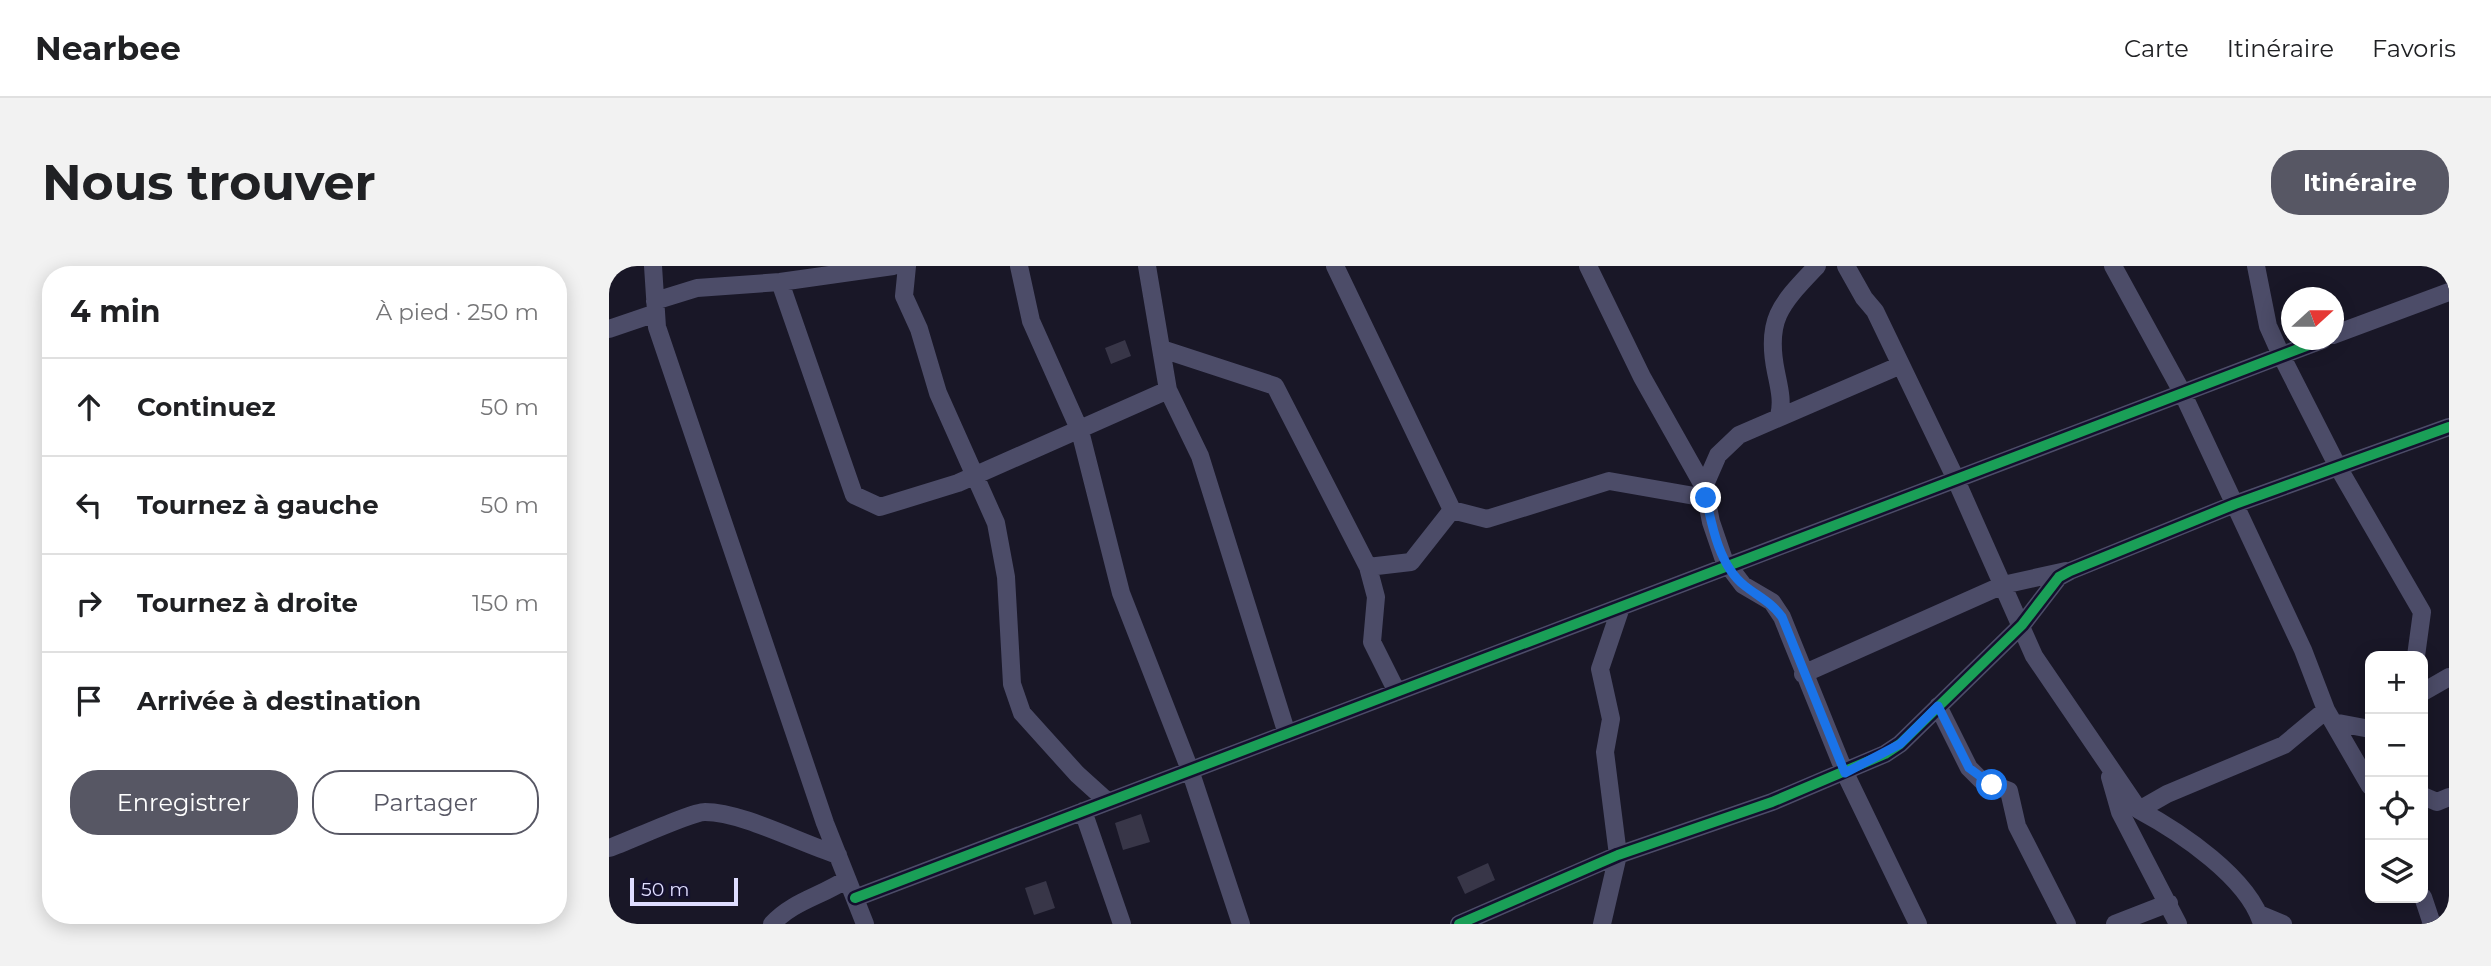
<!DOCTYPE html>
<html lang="fr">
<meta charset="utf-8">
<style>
body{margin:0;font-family:Montserrat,sans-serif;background:#f2f2f2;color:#202124}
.controls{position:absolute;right:21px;bottom:21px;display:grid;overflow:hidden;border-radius:14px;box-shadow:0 4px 18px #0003}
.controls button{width:63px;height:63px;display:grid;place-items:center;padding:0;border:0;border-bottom:2px solid #e0e0e0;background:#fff;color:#202124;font:35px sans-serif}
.compass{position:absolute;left:1672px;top:21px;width:63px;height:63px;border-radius:50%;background:#fff;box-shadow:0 4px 18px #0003;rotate:69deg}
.scale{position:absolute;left:21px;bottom:18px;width:108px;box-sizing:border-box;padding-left:7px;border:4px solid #dfddff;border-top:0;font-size:19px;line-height:24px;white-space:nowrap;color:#dfddff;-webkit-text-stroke:5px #14102e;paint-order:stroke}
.stop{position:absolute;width:21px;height:21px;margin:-16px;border:5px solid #1a73e8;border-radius:50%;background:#fff}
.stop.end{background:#1a73e8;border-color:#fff;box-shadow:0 2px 7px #0008}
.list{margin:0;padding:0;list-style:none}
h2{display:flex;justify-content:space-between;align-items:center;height:91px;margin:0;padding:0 28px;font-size:30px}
h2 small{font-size:23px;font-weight:400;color:#757577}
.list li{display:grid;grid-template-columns:46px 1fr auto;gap:21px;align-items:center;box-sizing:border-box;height:98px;padding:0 28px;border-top:2px solid #e0e0e0}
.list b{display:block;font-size:26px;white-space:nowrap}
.list em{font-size:23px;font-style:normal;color:#757577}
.actions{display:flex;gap:14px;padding:21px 28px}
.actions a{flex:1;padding:16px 0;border:2px solid #575764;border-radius:28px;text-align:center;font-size:24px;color:#575764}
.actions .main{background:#575764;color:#fff}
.icon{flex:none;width:38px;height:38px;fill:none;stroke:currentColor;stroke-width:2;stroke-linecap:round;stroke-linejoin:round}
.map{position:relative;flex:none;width:1840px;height:658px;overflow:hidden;border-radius:28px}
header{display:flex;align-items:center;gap:42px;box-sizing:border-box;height:98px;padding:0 35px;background:#fff;border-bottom:2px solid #e0e0e0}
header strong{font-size:33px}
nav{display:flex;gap:38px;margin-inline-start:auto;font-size:24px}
.intro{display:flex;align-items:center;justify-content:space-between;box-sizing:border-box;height:168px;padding:0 42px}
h1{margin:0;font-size:49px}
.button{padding:18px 32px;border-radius:28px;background:#575764;color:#fff;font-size:24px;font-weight:700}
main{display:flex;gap:42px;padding:0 42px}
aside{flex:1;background:#fff;border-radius:28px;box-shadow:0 4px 18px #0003}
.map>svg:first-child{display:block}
.building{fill:#383648}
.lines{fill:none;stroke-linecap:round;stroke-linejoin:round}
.minor{stroke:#4c4c68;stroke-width:18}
.cycleway-casing{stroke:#14102e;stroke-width:15}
.cycleway{stroke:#1a9f57;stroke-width:10}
.route{stroke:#1a73e8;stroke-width:9}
</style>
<header>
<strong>Nearbee</strong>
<nav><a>Carte</a><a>Itinéraire</a><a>Favoris</a></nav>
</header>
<div class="intro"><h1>Nous trouver</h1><a class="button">Itinéraire</a></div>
<main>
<aside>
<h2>4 min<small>À pied · 250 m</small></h2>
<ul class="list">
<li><svg class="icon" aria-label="ahead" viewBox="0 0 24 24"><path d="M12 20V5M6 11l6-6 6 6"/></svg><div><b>Continuez</b></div><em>50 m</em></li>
<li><svg class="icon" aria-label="left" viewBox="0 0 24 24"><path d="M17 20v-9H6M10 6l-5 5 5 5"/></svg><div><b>Tournez à gauche</b></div><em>50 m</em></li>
<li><svg class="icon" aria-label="right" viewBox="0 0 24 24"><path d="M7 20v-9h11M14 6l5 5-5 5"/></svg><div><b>Tournez à droite</b></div><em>150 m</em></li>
<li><svg class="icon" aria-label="arrive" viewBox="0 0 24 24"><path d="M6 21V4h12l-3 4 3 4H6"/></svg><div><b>Arrivée à destination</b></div></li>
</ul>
<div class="actions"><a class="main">Enregistrer</a><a>Partager</a></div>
</aside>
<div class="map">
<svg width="1840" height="658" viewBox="0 0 1840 658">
<rect width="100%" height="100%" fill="#191727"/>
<path class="building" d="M516,74L522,90L502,98L496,82Z
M532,548L541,576L514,584L506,557Z
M879,597L886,614L856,628L848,611Z
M437,615L446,642L425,649L416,622Z"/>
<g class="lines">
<path class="minor" d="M44,0L48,61L216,557L256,658
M298,0L295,30L310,63L329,127L387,257L397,311L403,418L413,447L468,508L499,536
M410,0L422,55L471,165L512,327L581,504L632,658
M538,0L559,124L591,190L678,468
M726,0L843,244
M979,0L1033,111L1095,221L1102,256L1115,294L1134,319L1163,336L1173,351L1236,507L1309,658
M1237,0L1255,32L1266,45L1343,205L1425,390L1530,544C1571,566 1640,612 1653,658
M1504,0L1573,126L1694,384L1717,444L1761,520
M1647,0L1659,60L1672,89L1729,201L1813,346L1807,390
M171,16L245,229L271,241L349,217L559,124
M46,35L88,22L171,16L284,0
M0,63L47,47
M1724,69L1840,26
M553,83L666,120L759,301L767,331L763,376L788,426
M1170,150C1174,135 1170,121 1167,106C1156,53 1172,38 1208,0
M1095,221L1109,189L1130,169L1292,99
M759,301L802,296L843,244L878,253L1000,215L1097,232
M1194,408L1394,319L1457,305
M1814,426L1840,411
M1329,440L1360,502L1372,514L1400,525L1408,560L1458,658
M1724,456L1761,463
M1501,511L1511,546L1569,658
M1814,530L1828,536L1840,531
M1530,544L1558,528L1675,479L1717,444
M474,545L513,658
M0,582C18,576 82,546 96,546C133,546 191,577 229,589
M1814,631L1823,658
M246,632L1713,74
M1650,648L1674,658
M163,658C184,635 213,630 238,613
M850,658L1009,589L1163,536L1276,488L1291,478L1413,359L1450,311L1461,305L1626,238L1840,161
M993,658L1009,589L996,486L1002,453L991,403L1012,341
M1506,658L1560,637"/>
<defs>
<path id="cycleway" d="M246,632L1713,74
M850,658L1009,589L1163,536L1276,488L1291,478L1413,359L1450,311L1461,305L1626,238L1840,161"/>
</defs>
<use href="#cycleway" class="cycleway-casing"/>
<use href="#cycleway" class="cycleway"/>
</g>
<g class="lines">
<path class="route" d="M1097,232C1103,261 1111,301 1136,320C1150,331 1162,336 1173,351L1236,507L1291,478L1329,440L1360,502L1383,519"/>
</g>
</svg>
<div class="controls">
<button>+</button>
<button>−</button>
<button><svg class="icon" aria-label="locate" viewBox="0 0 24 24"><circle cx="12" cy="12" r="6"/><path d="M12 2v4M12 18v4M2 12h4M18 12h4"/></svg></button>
<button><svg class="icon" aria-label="layers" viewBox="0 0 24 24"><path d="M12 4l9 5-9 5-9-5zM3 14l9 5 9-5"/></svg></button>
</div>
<svg class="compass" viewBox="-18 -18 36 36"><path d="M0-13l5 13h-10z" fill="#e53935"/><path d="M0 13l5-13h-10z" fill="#757577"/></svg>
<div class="scale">50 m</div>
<div class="stop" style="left:1383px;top:519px"></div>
<div class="stop end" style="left:1097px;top:232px"></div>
</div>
</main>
